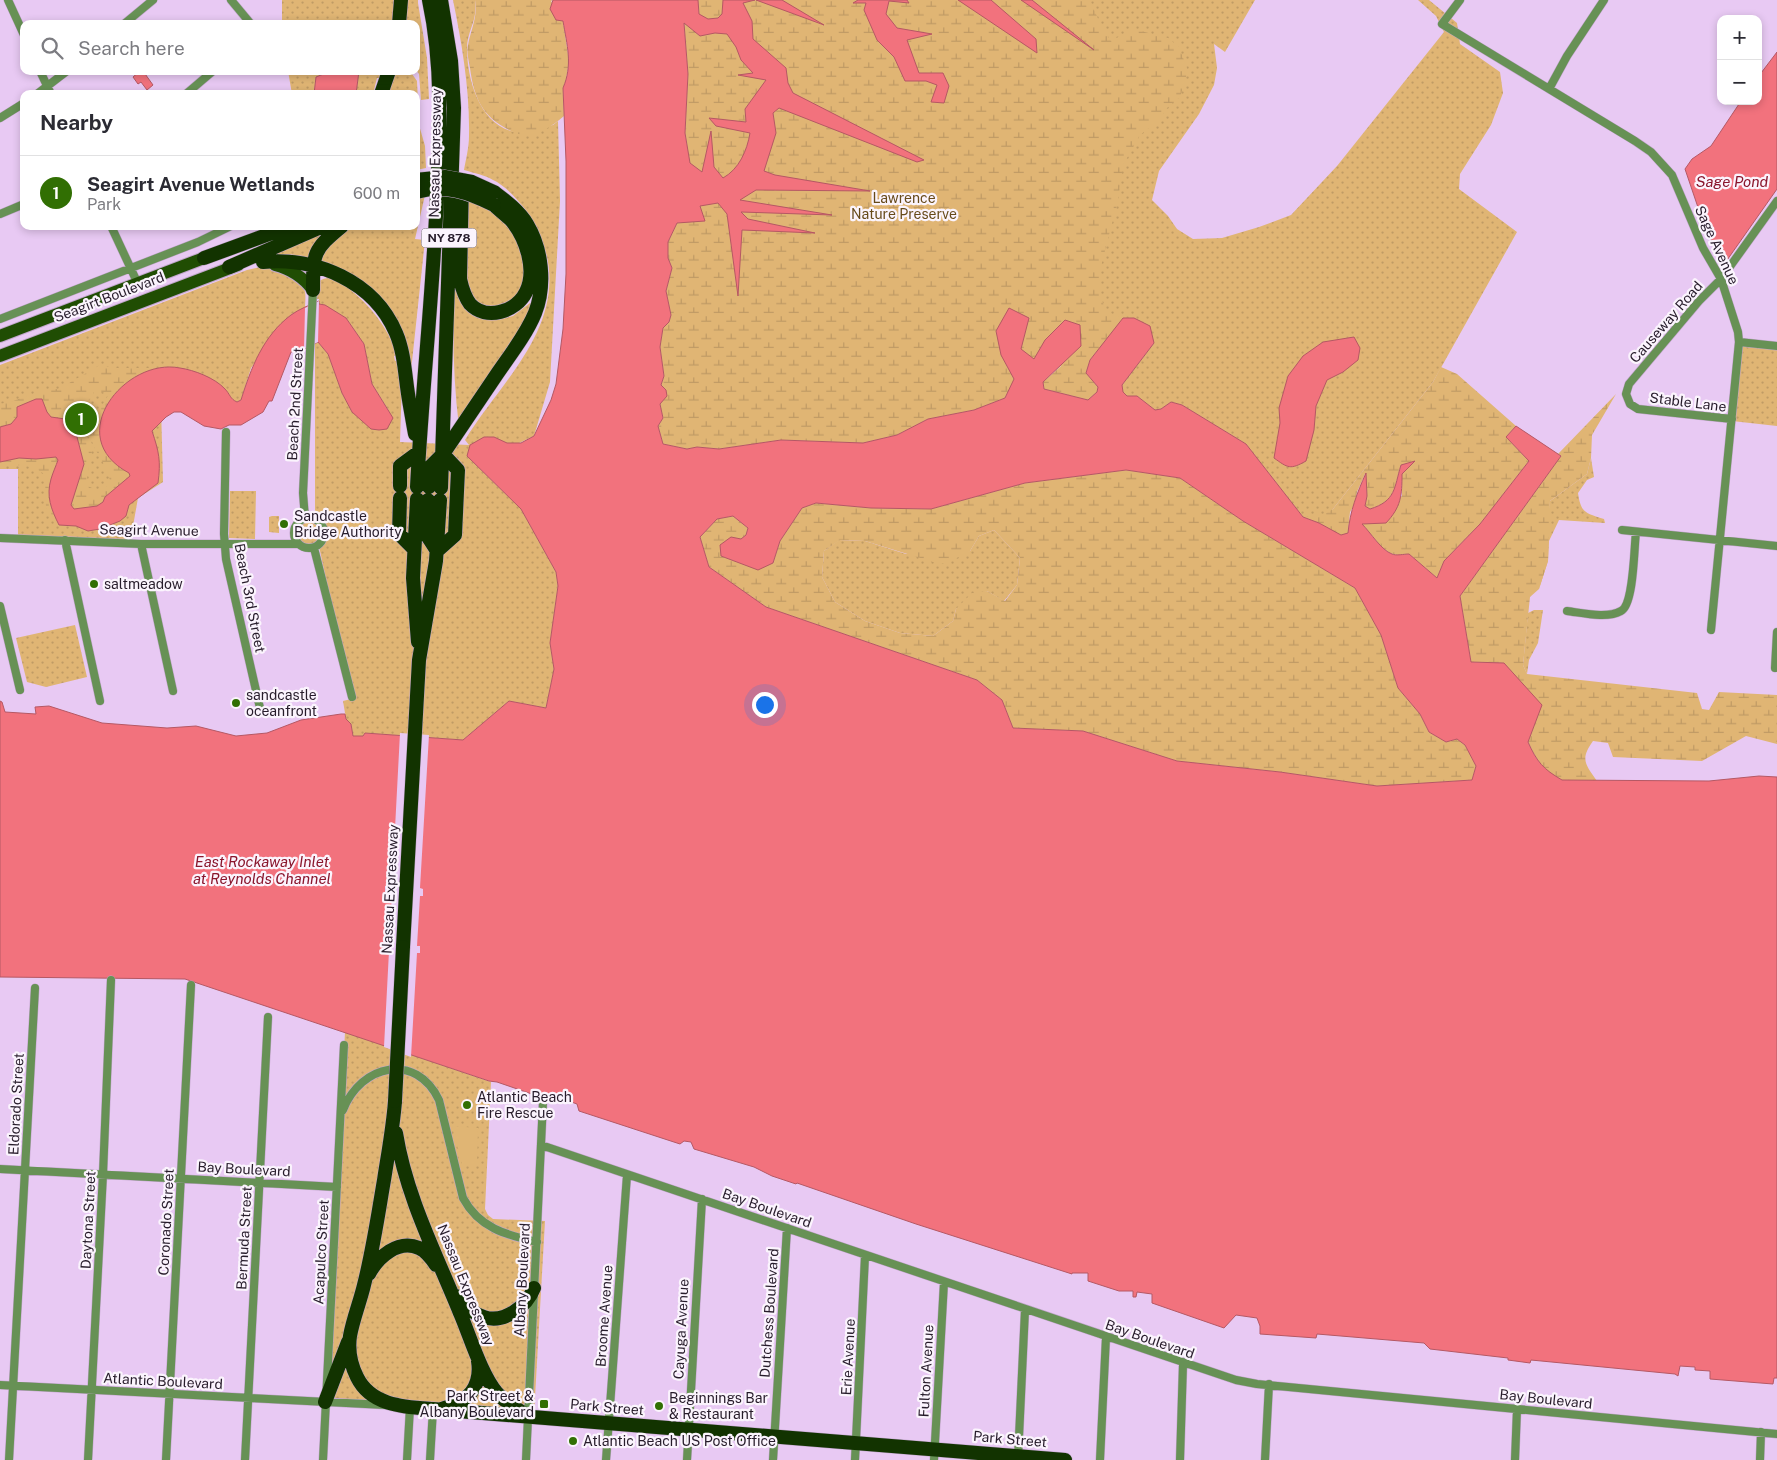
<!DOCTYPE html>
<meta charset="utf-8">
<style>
body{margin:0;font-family:"Public Sans",sans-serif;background:#f2f2f3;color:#2b2b33}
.controls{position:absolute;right:15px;top:15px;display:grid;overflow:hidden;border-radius:10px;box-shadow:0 2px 8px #0003}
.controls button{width:45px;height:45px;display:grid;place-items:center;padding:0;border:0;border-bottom:1px solid #e1e1e2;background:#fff;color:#2b2b33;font:25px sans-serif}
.you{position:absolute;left:764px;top:704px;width:18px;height:18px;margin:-12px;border:4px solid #fff;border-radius:50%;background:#1a73e8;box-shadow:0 0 0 8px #1a73e833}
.badge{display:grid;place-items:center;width:32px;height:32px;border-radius:50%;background:#316f03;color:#fff;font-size:16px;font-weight:700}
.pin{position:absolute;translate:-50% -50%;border:2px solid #fff;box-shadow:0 1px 5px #0006}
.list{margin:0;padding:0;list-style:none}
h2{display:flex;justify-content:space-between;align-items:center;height:65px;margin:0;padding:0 20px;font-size:21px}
h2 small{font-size:16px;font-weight:400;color:#7c7c81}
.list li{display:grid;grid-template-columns:32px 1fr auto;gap:15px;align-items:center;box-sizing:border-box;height:75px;padding:0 20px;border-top:1px solid #e1e1e2}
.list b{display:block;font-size:19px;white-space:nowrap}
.list p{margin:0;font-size:16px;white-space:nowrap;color:#7c7c81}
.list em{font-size:16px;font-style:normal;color:#7c7c81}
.icon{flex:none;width:28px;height:28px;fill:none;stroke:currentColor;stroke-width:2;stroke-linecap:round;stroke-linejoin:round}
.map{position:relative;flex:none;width:1777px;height:1460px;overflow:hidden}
.search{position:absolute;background:#fff;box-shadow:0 2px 8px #0003;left:20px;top:20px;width:400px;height:55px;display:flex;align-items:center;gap:12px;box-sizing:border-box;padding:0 18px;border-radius:10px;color:#7c7c81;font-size:19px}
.panel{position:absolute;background:#fff;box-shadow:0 2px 8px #0003;left:20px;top:90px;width:400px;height:140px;border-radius:10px}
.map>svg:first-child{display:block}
.grass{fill:url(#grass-dots)}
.wetland{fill:url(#wetland-marsh);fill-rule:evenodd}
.garden{fill:#e0b574}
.water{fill:#f2727d;stroke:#b55864;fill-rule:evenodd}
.pier{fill:#e8c9f3}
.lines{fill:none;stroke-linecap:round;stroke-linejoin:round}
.street-casing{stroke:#c1a6cb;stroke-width:9}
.primary-casing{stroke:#c1a6cb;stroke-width:14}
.highway-casing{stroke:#c1a6cb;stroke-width:15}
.street{stroke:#679155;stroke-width:8}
.primary{stroke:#204d03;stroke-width:12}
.highway{stroke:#123300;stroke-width:14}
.highway-bridge-casing{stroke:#c1a6cb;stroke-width:15;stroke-linecap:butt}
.highway-bridge{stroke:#123300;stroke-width:14}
.poi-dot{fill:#316f03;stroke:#fbf4fd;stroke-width:2}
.labels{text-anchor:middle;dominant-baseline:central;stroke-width:4.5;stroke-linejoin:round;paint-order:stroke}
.shield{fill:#fbf4fd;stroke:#675d6a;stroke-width:1}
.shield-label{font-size:12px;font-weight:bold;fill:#271c2b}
.street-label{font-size:14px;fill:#271c2b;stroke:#fbf4fd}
.park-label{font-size:14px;fill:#674a1a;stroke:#fbf4fd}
.poi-label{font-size:14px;fill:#271c2b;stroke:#fbf4fd;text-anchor:start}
.water-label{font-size:15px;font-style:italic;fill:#8a162d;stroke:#fbf4fd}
</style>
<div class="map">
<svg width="1777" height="1460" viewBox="0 0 1777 1460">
<defs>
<pattern id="grass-dots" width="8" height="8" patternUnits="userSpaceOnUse" patternTransform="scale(1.25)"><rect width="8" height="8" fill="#e0b574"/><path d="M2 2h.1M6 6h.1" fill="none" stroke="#c09b65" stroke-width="1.8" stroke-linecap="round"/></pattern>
<pattern id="wetland-marsh" width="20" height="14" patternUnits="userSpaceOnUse" patternTransform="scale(1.25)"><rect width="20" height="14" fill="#e0b574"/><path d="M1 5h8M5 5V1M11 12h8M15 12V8" fill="none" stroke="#c09b65"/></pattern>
</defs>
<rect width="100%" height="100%" fill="#e8c9f3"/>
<path class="grass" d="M282,0H395L393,24H282Z
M405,0H418V3L427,58L429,99L421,100L419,74L416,70V24H404Z
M453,0H475C478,22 467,30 467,49C467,78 479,122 511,131C519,134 543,127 553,125L558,121L560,201L550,382L534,436L519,443H507L467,456L521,509L556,572L558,586L550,643L554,669L546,708L509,701L463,740L365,733L363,736H353L351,724L346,719L343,701L351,699L319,546C289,558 283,514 315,519V344L318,342L328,354L342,393L352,412L389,411L372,384L364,344L346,318L319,304V299H317L319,281C330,274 337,280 347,287C370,305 388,327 397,355L394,356L395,361L399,360L402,382L400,442L469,445L465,440C497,387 555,337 549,270C548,256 543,243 538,230C531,214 509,187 493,180C485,175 474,173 464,170C466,159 469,147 469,136C470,91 462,44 453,0Z
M698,0H1255L1225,52L1214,44L1217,68L1214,85L1199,114L1159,171L1152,200L1168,216L1177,229L1193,239L1222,238L1259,227L1291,215L1337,166L1444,32L1436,16L1418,0H1429L1457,23L1460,44L1500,72L1503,93L1491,125L1460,174L1459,189L1517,232L1433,382L1333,509L1319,523L1303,517L1246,444L1182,405L1171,402L1161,409L1155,410L1137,396H1127L1122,392V385L1154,343L663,418L699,14Z
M288,71H331L316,77L314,94H292Z
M359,71H383L381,78H377L373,94H356Z
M393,71H410L417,81L419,125L425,146L426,168L416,170V94H384Z
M425,195L415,239L425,240L411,371L406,354L409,349L387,313L320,263L318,257L349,226H416V197Z
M463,198L492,211L515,235L524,256L527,280L508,307L478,306L468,296L463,234Z
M332,230L311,260L275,254L276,252Z
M260,267C276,268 302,272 305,292C306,297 305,303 305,308L292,314L251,368L241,400L237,402L232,400L224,388L160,368L163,482L138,498L130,543L18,538V469H0V365L247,270Z
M455,278L469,311L482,319L498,320L513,316L530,303L535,304L459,427C453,378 452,327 455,278Z
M1740,343L1777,347V426L1732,421Z
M1591,458L1594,477L1587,480L1578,493C1581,513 1585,513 1604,519L1605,523L1559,520L1549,541L1548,561L1539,589L1550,501L1587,474Z
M230,491H256L255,539L229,538Z
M272,516H279V533L269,532V517Z
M994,530L1020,558L1017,585L1004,601L987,591L956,609L953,621L933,636L900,633L865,621L835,602L822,577L824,551L839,540L865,541L906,554L970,551L979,536Z
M1534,610H1543L1538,643L1529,660L1527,674L1523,665L1528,613Z
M75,625L87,677L46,687L27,682L16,638Z
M345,1032L491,1082L485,1209L488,1215L493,1219L545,1221L534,1415L325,1402Z"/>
<path class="wetland" d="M475,0H553L551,1L563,21L569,61L566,80L563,89L564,116C547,130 530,142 509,130C482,116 474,98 470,68C469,61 466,52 468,45C471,29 478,17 475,0Z
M698,0H723L722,14L718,18L708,19L699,14Z
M756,0L820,24L782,0H858L854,2L866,3L877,40L894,57L905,81H926L937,85L932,102L944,103L949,86L943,73H919L907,40L931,34L897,28L886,14L889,1L909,3L907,0H958L1037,53L1036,39L991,0H1021L1086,45L1032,0H1090L1102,28L1111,41L1133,29L1168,38L1179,47L1188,71L1180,97L1167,108L1159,120L1140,135L1123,165L1118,200L1100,270V292L1105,311L1123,318L1090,360L1086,373L1098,387L1097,392L1088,400L1044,389L1043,382L1061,366L1045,340L1034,359L1021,349L1001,355L1015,380L1005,398L974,410L928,419L897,435L863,443L781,440L719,449L697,447L687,449L663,444L658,426L663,418L660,404L661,385L664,376L660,347L663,327L669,322L671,315L666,291L672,268L668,258V242L677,223L704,221L700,206L718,203L727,214L738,292L742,229L810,232L748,219L740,212L826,214L739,200L756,190L865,191L775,175L764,171L776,133L773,113L779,108L917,162L923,160L793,93L788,83L786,68L753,39L752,21L743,3Z
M684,22L700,36L715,33L727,34L736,47L741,60L753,73L740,75L766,80L746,122L710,118L716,126L750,133C747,151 739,169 723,179L714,167L710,134L701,172L690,163L685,133L688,74Z
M100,365L113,368H160L139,374L120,468L129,473L130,476L105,497L103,502L97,506L73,509L71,505L84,464L58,417H51L47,412L46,406L17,412L18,417L11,424L0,427V404L13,401L44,390L59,389ZM95,390L109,394L91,424L89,433L94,447L105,466L111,483L100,492L88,486L87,476L92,454L86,431L89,401Z
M1441,367L1457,374L1516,426L1506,437L1529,461L1480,524L1444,561L1437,578L1409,554C1404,554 1397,556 1393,554C1382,551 1370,532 1362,524L1402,496V474L1414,462L1401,465C1394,488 1396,501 1370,509L1365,506L1367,496L1365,474L1357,492L1355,504L1350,512L1348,533L1341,536L1319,523L1303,517L1323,515L1333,509L1433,382Z
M1616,394L1592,435L1591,458L1587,474L1550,501L1548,561L1539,589L1530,597L1523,665L1527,674L1697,693L1702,709L1709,710L1719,692L1777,695V744L1746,736L1702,761L1613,757L1608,743L1593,741C1580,759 1585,764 1597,781C1587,781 1571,783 1562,780C1527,771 1513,695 1504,663L1471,662L1460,596L1561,456L1558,454Z
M47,457H56L58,460L47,492L50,504L59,525L46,508L45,475C32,463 17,465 0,466V462L19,458L36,459Z
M1126,470L1180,478L1243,521L1355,588L1381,635L1398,688L1420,714L1429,732L1446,742L1457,739L1465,745L1476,766L1472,780L1377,786L1280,772L1177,761L1083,731L1013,728L1002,700L977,680L766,607L709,567L700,537L717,519L733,516L748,528L746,535L721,556L735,561L773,563L780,541L802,508L816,503L871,508L931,509L1025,483ZM994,530L1020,558L1017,585L1005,601L987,591L972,593L956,609L953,621L933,636L900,633L865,621L835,602L822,577L824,551L840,540L865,541L940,564L949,562L970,551L979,536Z"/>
<path class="garden" d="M452,1126L478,1128L477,1164H462Z"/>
<path class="water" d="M553,0H698L699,14L708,19L718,18L722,14L723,0H755L743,3L752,21L753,39L786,68L788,83L793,93L924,160L917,162L779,108L773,113L776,133L764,171L775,175L870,191L756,190L740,200L832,215L741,212L748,219L815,233L742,230L738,296L727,214L718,203L700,206L705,221L677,223L668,242V258L672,268L666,291L671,315L669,322L663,328L660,347L664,376L661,385L666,390L667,396L660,404L663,418L658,426L663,444L687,449L697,447L719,449L781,440L863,443L897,435L928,419L974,410L1005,398L1014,379L1001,355L996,331L1009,308L1029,318L1021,349L1034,359L1045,340L1065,320L1080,325L1081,346L1043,382L1044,389L1088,400L1097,392L1098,387L1086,373L1090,360L1123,318H1134L1150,326L1154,343L1122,385L1123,392L1127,396H1137L1155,410L1161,409L1171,402L1182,405L1246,444L1303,517L1319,523L1341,535L1348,533C1350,511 1357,493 1366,473L1367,496L1365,506L1370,509C1396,501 1394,488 1401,465L1415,461L1402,474C1402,496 1401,507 1386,523L1362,524C1371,533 1381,550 1392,554C1396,556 1404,554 1409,554L1437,578L1444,561L1480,524L1529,461L1506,437L1516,426L1561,456L1460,596L1471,662L1504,663L1542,705L1528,742C1537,762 1543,769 1562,780L1709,781L1759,776L1777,777V1378H1774L1773,1384L1710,1379V1371L1695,1370V1367L1680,1366L1678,1376L1675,1374L1531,1360L1530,1363L1508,1360V1358L1430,1349L1424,1343L1317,1334L1316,1338L1260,1334V1326L1257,1318L1236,1315L1224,1328L1152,1303V1294L1137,1292L1136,1297H1133V1291H1119L1088,1281V1273H1072V1274L916,1224L797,1183L796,1184L772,1176L754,1167L694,1149L691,1142L684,1141L680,1144L579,1111L577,1104L555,1096V1102L497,1082L489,1081L185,979L0,977V701L2,702L5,712L36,714L35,707L49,706L102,723L167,728L196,726L236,736L267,733L301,720L341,714H345L346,719L351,724L353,736H363L365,733L463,740L509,701L546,708L554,669L550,643L558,586L556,572L521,509L467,456L470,445L484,437H494L507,443H521L534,436L551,400L556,384L563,329L566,274V161L563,88C573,65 567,45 563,21L556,20L550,9ZM684,23L700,36L715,33L727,34L736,47L741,60L753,73L738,75L766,80L745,109L746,122L709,118L716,126L750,133C747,151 739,169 723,178L714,167L711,131L702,172L690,163L685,133L688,74ZM1126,470L1180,478L1243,521L1355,588L1381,635L1398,688L1420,714L1429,732L1446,742L1457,739L1465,745L1476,766L1472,780L1377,786L1280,772L1177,761L1083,731L1013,728L1002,700L977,680L766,607L709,567L700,537L717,519L733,516L748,528L746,535L741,539L731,537L720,545L721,556L758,570L773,563L780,541L802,508L816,503L871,508L931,509L1025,483Z
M756,0H782L824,25Z
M858,0H907L909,3L889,1L886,14L897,28L932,34L907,40L919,73H943L949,86L944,103L931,102L937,85L926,81H905L894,57L877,40L864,10L866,3H853Z
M958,0H991L1036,39L1037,53Z
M1021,0H1032L1094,50Z
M1777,52V189L1725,263L1706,231L1685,169L1692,159L1711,146L1741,101H1758V77Z
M140,71H143L153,85L147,90L141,82L138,84L133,77Z
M331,71H359L356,94H314L316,77Z
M319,301V304L325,305L346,318L364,344L372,384L393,418L387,429L379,430L371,429L352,412L342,393L328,354L318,342L304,349L291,352L272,401H269L263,412L241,425H229L221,429L204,426L181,412H174L166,417L152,431C159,452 161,461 158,483L129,505L126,516L120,521L100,529L88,531L76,526L59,525C51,509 46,496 51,479C53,472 56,466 58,460L56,457L36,459L19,458L0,462V427L11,424L17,417V407L36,399H42L47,412L51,417L65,419L72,424L77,437L84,464L71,505L74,509L97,506L103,502L105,497L130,476L129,473C61,437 125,357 180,368C194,370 215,378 225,389C230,394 230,399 237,402L241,400C251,368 263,336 291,315C299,309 310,305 319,301Z
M1354,337L1360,348L1358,360L1343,372L1327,380L1316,406L1314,430L1306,461C1290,470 1288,468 1274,458L1280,423L1279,408L1288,376L1303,356L1323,342Z"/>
<path class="pier" d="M319,301L318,342L304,349L305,308Z
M400,733L429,735L420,888L423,889V896H420L417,946H420V953H417L411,1057L384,1047L389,951H383V944H389L392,894L385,893V886H392Z"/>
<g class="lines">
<defs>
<path id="street" d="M8,0L24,35
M231,0L251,24
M1460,0L1442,24L1635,141L1651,152L1672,175L1703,248L1721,279L1738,332L1739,342L1711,630
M124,24L153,0
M40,71L51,94
M1549,89L1567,56L1604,0
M37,94L67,71
M186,94L213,71
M0,118L24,103
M0,214L24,204
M111,226L138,284
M0,319L198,242L231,226
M1739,342L1777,346
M1732,419L1638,409L1630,404L1626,394L1629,384L1699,301L1721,279L1777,201
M226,432L224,534L226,559L260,708
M294 533a15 15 0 1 1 30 0a15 15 0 1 1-30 0Z
M305,518L303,493L313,290
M1622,530L1777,546
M0,538L141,544H296
M65,540L100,701
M141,544L173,691
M314,548L352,697
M0,606L20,690
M1567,611C1583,613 1607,619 1621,611C1634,605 1634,547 1636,532
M1775,668L1777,632
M343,1110C361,1064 416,1052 439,1100L463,1198C479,1228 506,1235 537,1242
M541,1145L1236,1380L1257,1384L1777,1434
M0,1169L337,1187
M0,1385L385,1405
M1018,1458L1025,1310
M9,1460L35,988
M88,1460L103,1174L111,980
M166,1460L191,985
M245,1460L268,1017
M323,1460L344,1045
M407,1460L410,1407
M430,1460L433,1409
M526,1460L543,1102
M606,1460L627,1175
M687,1460L702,1199
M773,1460L787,1228
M855,1460L865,1256
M934,1460L944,1282
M1100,1460L1106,1337
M1180,1460L1183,1364
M1265,1460L1269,1384
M1515,1460L1517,1409
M1760,1460L1761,1432"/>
<path id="primary" d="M275,265C291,269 303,277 313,290
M0,336L204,258
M0,356L238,265"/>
<path id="highway" d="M399,24L401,0
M381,94L389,71
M462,180L460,279C462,288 464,296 470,304C486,321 516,312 526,292C537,270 526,238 511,220C506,215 499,210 494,205
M204,258L291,226
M263,262C316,257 374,281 396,333C405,354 405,378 409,400C411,412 413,423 415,434
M229,267L323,226
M313,290C313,253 313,250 342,226
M443,454C461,427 479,401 497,374C510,355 526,335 535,313C546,285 542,249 527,224C519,211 506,201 494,192
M400,486V466L419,452
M417,487C422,390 433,293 437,196C440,131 443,65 429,0
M429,487L430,467L443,454
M441,488L454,108L451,61L441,0
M400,498L399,534L414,549
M417,499L413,578L418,642
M428,500L426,534L437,551
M437,551L455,535L458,470L443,454
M403,947L419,660L436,561L440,500
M395,1101C393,1128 388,1154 384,1180C378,1215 373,1250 364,1285C360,1302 353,1319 350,1336C348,1350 351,1365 357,1377C371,1406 405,1407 433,1409L1065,1460
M396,1133C406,1196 436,1254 460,1313C470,1336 481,1374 497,1393C506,1403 517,1409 528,1416
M369,1274C378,1257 398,1239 419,1248C426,1251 432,1259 436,1265
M456,1296C464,1304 472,1314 484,1317C504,1324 527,1306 534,1288
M325,1402L348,1342
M444,1408C468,1403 482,1386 478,1361"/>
</defs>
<use href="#street" class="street-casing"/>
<use href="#primary" class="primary-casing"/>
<use href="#highway" class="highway-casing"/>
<use href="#street" class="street"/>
<use href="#primary" class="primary"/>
<use href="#highway" class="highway"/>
<defs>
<path id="highway-bridge" d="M416,180L445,177L472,182L494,192
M416,192C445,184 468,192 494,205
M395,1101L403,947"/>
</defs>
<use href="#highway-bridge" class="highway-bridge-casing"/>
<use href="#highway-bridge" class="highway-bridge"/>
</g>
<g class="poi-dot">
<circle cx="284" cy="524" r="5"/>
<circle cx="94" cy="584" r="5"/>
<circle cx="236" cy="703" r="5"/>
<circle cx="467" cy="1105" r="5"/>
<rect x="539" y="1399" width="10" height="10" rx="2.5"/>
<circle cx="659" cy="1406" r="5"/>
<circle cx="573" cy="1441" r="5"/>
</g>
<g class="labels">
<rect class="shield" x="421.5" y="228.5" width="55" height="19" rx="4"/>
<g class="shield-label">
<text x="449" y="238">NY 878</text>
</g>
<g class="street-label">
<text transform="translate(435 153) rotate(-89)">Nassau Expressway</text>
<text transform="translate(1717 245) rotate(65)">Sage Avenue</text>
<text transform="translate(109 297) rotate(-21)">Seagirt Boulevard</text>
<text transform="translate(1666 322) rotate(-49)">Causeway Road</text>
<text transform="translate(1688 402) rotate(7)">Stable Lane</text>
<text transform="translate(295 404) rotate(-87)">Beach 2nd Street</text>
<text transform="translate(149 530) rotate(1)">Seagirt Avenue</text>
<text transform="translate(250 598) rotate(79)">Beach 3rd Street</text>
<text transform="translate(390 889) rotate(-87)">Nassau Expressway</text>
<text transform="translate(16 1104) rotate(-87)">Eldorado Street</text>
<text transform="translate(244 1169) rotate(3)">Bay Boulevard</text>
<text transform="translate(767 1208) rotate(19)">Bay Boulevard</text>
<text transform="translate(88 1220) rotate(-87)">Daytona Street</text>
<text transform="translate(166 1222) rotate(-87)">Coronado Street</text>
<text transform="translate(244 1238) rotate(-87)">Bermuda Street</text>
<text transform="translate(321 1252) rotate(-87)">Acapulco Street</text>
<text transform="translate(522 1280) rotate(-87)">Albany Boulevard</text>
<text transform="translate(466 1285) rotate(68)">Nassau Expressway</text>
<text transform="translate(769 1313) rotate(-86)">Dutchess Boulevard</text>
<text transform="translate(604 1316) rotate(-86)">Broome Avenue</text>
<text transform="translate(681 1329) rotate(-87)">Cayuga Avenue</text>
<text transform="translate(1150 1339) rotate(19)">Bay Boulevard</text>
<text transform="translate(848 1357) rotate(-87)">Erie Avenue</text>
<text transform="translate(926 1371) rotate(-87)">Fulton Avenue</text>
<text transform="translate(163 1381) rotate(3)">Atlantic Boulevard</text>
<text transform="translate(1546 1399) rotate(6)">Bay Boulevard</text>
<text transform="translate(607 1407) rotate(5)">Park Street</text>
<text transform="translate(1010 1439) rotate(5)">Park Street</text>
</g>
<g class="park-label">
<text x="904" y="198">Lawrence<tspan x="904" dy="16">Nature Preserve</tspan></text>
</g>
<g class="poi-label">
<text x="294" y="516">Sandcastle<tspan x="294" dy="16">Bridge Authority</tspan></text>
<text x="104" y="584">saltmeadow</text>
<text x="246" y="695">sandcastle<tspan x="246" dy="16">oceanfront</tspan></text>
<text x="477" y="1097">Atlantic Beach<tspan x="477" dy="16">Fire Rescue</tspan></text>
<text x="534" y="1396" text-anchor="end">Park Street &amp;<tspan x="534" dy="16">Albany Boulevard</tspan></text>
<text x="669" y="1398">Beginnings Bar<tspan x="669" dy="16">&amp; Restaurant</tspan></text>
<text x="583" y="1441">Atlantic Beach US Post Office</text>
</g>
<g class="water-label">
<text x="1732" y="181">Sage Pond</text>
<text x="262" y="861">East Rockaway Inlet<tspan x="262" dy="17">at Reynolds Channel</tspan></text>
</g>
</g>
</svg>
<div class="controls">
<button>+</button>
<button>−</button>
</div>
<div class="you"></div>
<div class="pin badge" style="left:81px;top:419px">1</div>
<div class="search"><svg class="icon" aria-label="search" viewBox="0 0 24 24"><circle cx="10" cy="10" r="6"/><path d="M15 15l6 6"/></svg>Search here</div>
<section class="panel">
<h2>Nearby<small></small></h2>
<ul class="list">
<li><span class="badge">1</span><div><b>Seagirt Avenue Wetlands</b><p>Park</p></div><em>600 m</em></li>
</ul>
</section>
</div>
